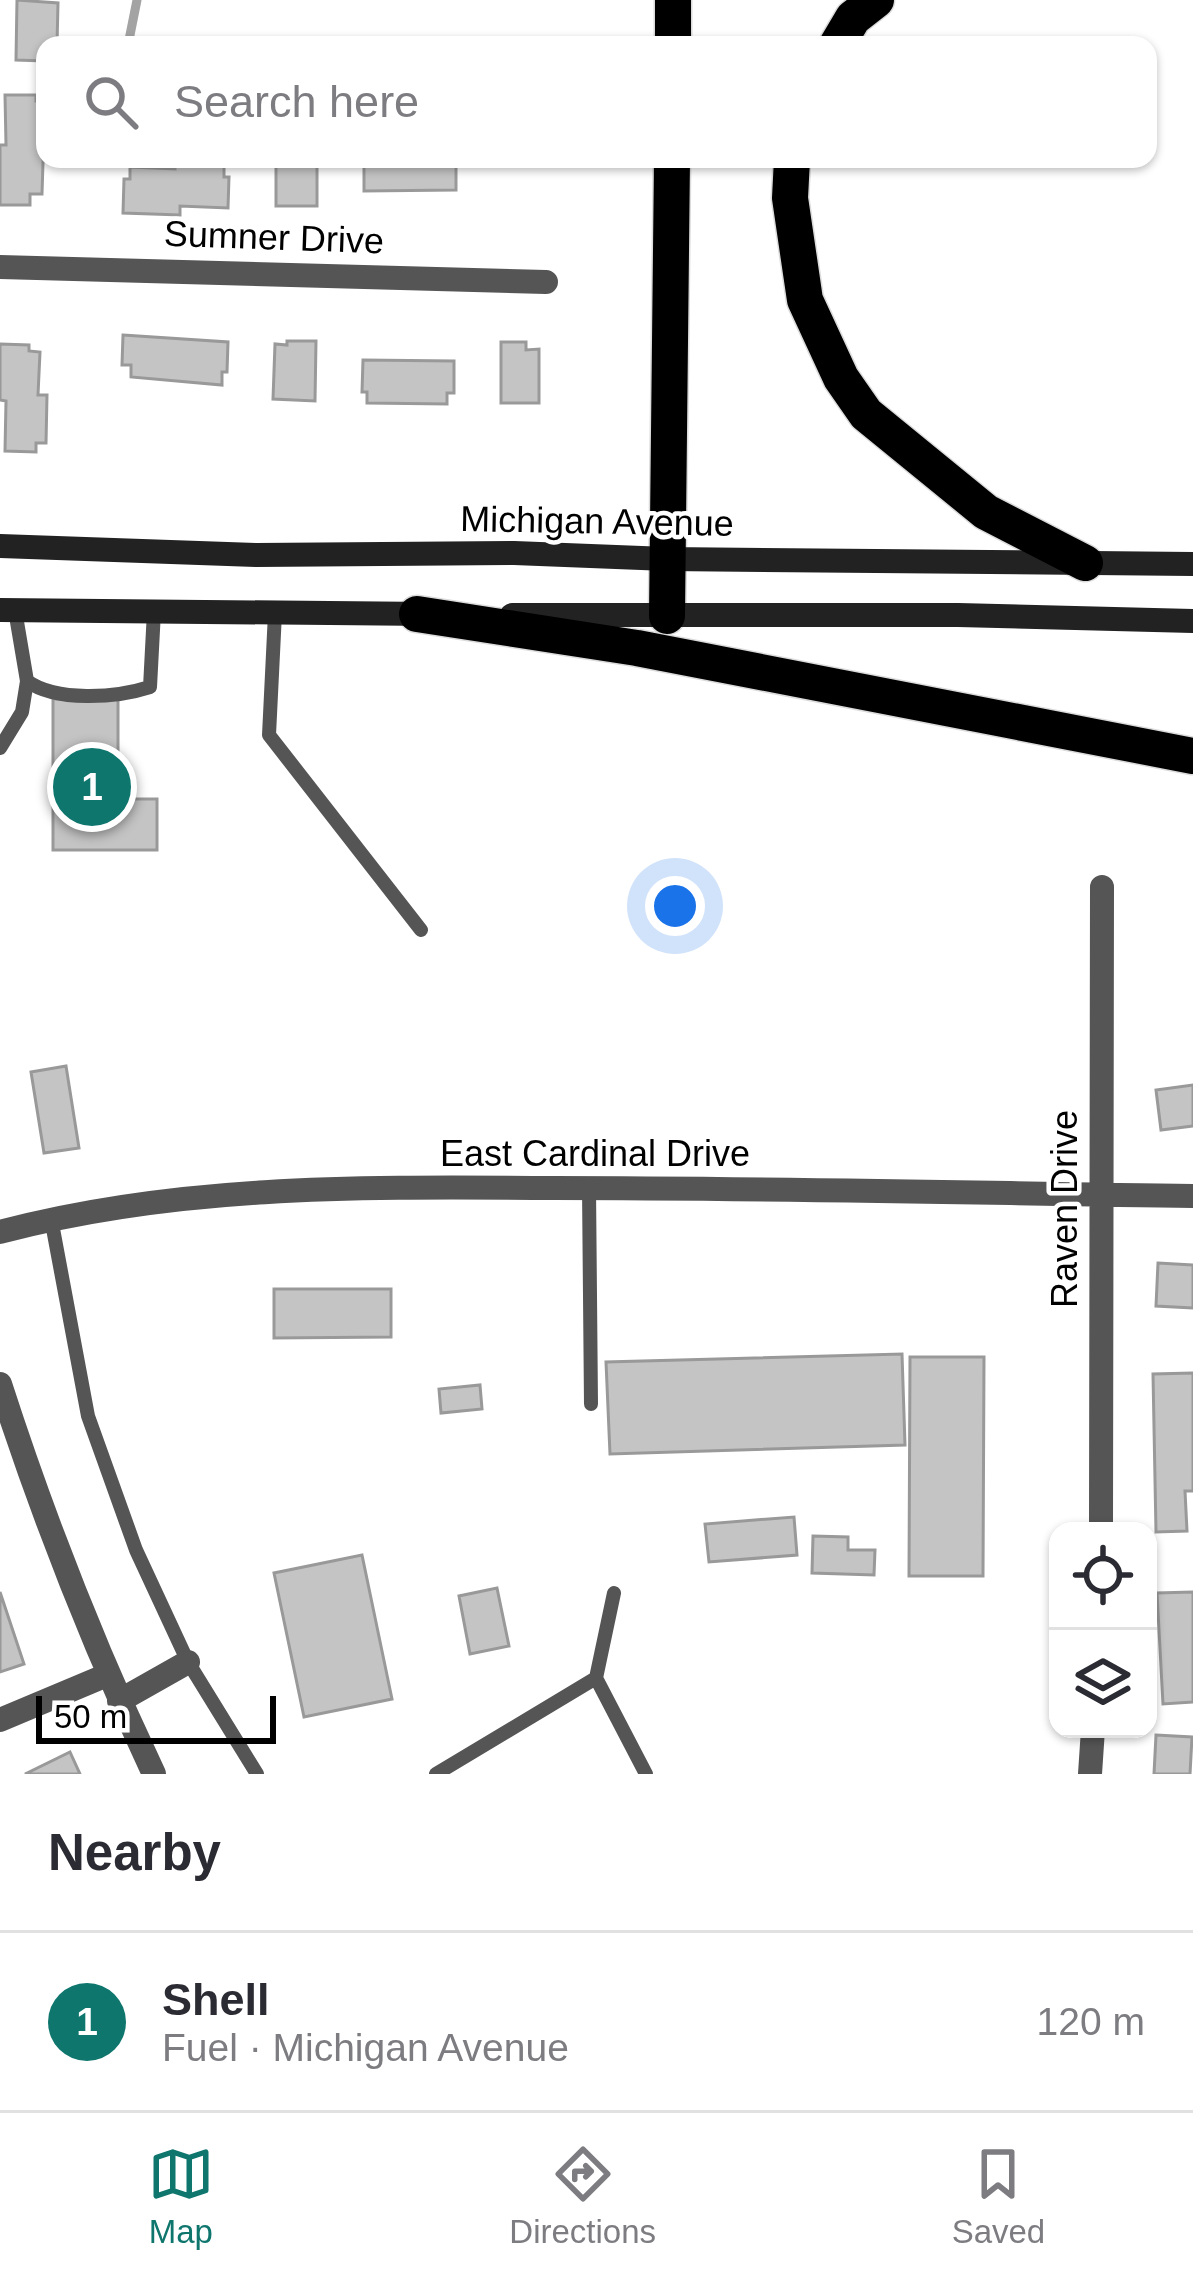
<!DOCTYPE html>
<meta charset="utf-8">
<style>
body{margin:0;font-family:Arial,sans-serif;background:#f7f7f7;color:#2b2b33}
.controls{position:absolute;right:36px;bottom:36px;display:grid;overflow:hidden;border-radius:24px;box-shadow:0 3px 9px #0004}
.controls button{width:108px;height:108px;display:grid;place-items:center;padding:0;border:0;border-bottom:3px solid #e1e1e2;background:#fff;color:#2b2b33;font:60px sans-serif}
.scale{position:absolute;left:36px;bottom:30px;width:240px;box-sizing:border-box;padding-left:12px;border:6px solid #000;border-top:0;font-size:33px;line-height:42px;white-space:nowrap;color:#000;-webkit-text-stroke:9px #fff;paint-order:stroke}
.you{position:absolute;left:675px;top:906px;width:42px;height:42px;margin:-30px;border:9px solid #fff;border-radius:50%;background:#1a73e8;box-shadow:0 0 0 18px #1a73e833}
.badge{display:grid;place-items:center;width:78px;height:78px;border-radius:50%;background:#0f766e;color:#fff;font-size:39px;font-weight:700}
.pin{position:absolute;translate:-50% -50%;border:6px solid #fff;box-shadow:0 3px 12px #0006}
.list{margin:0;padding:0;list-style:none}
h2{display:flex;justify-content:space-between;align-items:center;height:156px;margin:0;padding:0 48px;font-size:51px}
h2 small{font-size:39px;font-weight:400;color:#7c7c81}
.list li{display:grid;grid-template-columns:78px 1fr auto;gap:36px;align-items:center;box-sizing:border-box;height:180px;padding:0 48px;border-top:3px solid #e1e1e2}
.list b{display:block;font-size:45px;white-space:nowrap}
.list p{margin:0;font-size:39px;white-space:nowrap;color:#7c7c81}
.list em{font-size:39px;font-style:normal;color:#7c7c81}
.icon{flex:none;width:66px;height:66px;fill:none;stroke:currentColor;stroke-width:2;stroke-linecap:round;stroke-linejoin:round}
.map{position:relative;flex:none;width:1193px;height:1774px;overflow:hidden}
.search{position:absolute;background:#fff;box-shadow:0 3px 9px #0004;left:36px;right:36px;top:36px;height:132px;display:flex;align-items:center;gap:30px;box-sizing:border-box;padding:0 42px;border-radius:24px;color:#7c7c81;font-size:45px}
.sheet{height:336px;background:#fff}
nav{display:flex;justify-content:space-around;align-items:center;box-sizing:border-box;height:168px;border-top:3px solid #e1e1e2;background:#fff;font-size:33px;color:#7c7c81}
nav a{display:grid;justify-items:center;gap:6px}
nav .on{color:#0f766e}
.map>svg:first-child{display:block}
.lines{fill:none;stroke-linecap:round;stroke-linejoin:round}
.stream{stroke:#a3a3a3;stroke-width:9}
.building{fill:#c4c4c4;stroke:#999;stroke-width:3}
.motorway-casing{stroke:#dbdbdb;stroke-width:39}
.service{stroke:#555;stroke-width:14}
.minor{stroke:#555;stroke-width:24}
.secondary{stroke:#222;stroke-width:24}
.motorway{stroke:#000;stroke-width:36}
.labels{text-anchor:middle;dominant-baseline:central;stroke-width:9;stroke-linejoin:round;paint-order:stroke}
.street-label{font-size:36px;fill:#000;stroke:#fff}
</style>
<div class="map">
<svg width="1193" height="1774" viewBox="0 0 1193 1774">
<rect width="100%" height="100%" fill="#fff"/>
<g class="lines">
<path class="stream" d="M128,45L137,0"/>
</g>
<path class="building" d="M17,0L58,3L57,45H45V61L16,60Z
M5,95H36V101H45L42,194H30V205H0V145H6Z
M276,159H317V206H276Z
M449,159L456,161V190L364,191V161Z
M175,162L224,163V177H229L228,208L180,206V215L123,213L124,179H130V167L175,169Z
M123,335L228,342L227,372H222V385L131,377V365H122Z
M287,341H316L315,401L273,399L275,344L287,345Z
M501,342H526V350L539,349V403H501Z
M0,344L29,345V351L40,352L38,395H47L46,443H36V452L5,451L6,401L0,400Z
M363,360L454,361V393H447V404L367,403V392H362Z
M53,699H118V799H157V850H53Z
M66,1066L79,1148L44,1153L31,1072Z
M1193,1085V1126L1161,1130L1156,1090Z
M1158,1263L1193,1265V1308L1156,1306Z
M274,1289H391V1337L274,1338Z
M902,1354L905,1445L610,1454L606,1362Z
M910,1357H984L983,1576H909Z
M1193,1373V1491H1185L1187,1531L1156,1532L1153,1374Z
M480,1385L482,1409L441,1413L439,1389Z
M794,1517L797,1555L709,1562L705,1524Z
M813,1536L848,1537V1550H875L874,1575L812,1573Z
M362,1555L392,1699L304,1717L274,1573Z
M497,1588L509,1646L470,1654L459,1596Z
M0,1592L24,1664L0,1672Z
M1193,1592V1702L1163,1704L1157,1593Z
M1156,1735L1192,1737L1190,1774H1154Z
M70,1752L80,1774H25Z"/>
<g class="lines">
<defs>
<path id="motorway" d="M673,45V0
M837,45L853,18L876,0
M792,159L790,198L805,300L841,378L866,414L986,512L1085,563
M417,614L637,648L1193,756
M667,616L672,159"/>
</defs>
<use href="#motorway" class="motorway-casing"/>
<path class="service" d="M15,610L27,681C56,702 116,698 150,687L154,611
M275,613L269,735L421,930
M0,748L22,712L27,681
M589,1188L591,1404
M51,1218L88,1416L136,1550L188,1662L257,1774
M614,1593L596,1678L646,1774
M436,1774L596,1678"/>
<path class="minor" d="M0,267L546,282
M0,1232C181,1184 368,1187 554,1188C767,1188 980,1193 1193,1196
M0,1384C43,1517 94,1647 154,1774
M1101,1531L1102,887
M119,1701L188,1662
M0,1720L107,1675
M1090,1774L1093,1729"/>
<path class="secondary" d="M0,546L256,555L514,553L667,559L1193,564
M0,610L430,614
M512,615H958L1193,621"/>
<use href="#motorway" class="motorway"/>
</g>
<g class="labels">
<g class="street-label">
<text transform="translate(274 237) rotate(2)">Sumner Drive</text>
<text transform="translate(597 521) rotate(1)">Michigan Avenue</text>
<text x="595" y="1153">East Cardinal Drive</text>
<text transform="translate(1064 1209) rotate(-90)">Raven Drive</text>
</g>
</g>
</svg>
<div class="controls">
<button><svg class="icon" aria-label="locate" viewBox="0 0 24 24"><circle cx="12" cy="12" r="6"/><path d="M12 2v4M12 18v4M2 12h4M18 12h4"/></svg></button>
<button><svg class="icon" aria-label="layers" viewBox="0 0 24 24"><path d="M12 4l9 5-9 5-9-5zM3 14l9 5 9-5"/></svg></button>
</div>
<div class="scale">50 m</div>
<div class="you"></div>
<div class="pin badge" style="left:92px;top:787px">1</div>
<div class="search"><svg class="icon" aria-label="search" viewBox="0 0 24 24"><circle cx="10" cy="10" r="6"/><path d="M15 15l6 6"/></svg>Search here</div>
</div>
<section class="sheet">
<h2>Nearby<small></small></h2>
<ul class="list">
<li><span class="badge">1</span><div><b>Shell</b><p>Fuel · Michigan Avenue</p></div><em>120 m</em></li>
</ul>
</section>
<nav>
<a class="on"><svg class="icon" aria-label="map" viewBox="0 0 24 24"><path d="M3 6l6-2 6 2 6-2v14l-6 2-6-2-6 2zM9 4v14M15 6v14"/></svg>Map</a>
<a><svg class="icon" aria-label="directions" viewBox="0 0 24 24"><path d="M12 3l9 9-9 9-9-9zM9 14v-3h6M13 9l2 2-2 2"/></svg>Directions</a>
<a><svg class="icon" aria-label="saved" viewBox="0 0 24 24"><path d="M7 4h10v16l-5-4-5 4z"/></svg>Saved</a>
</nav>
